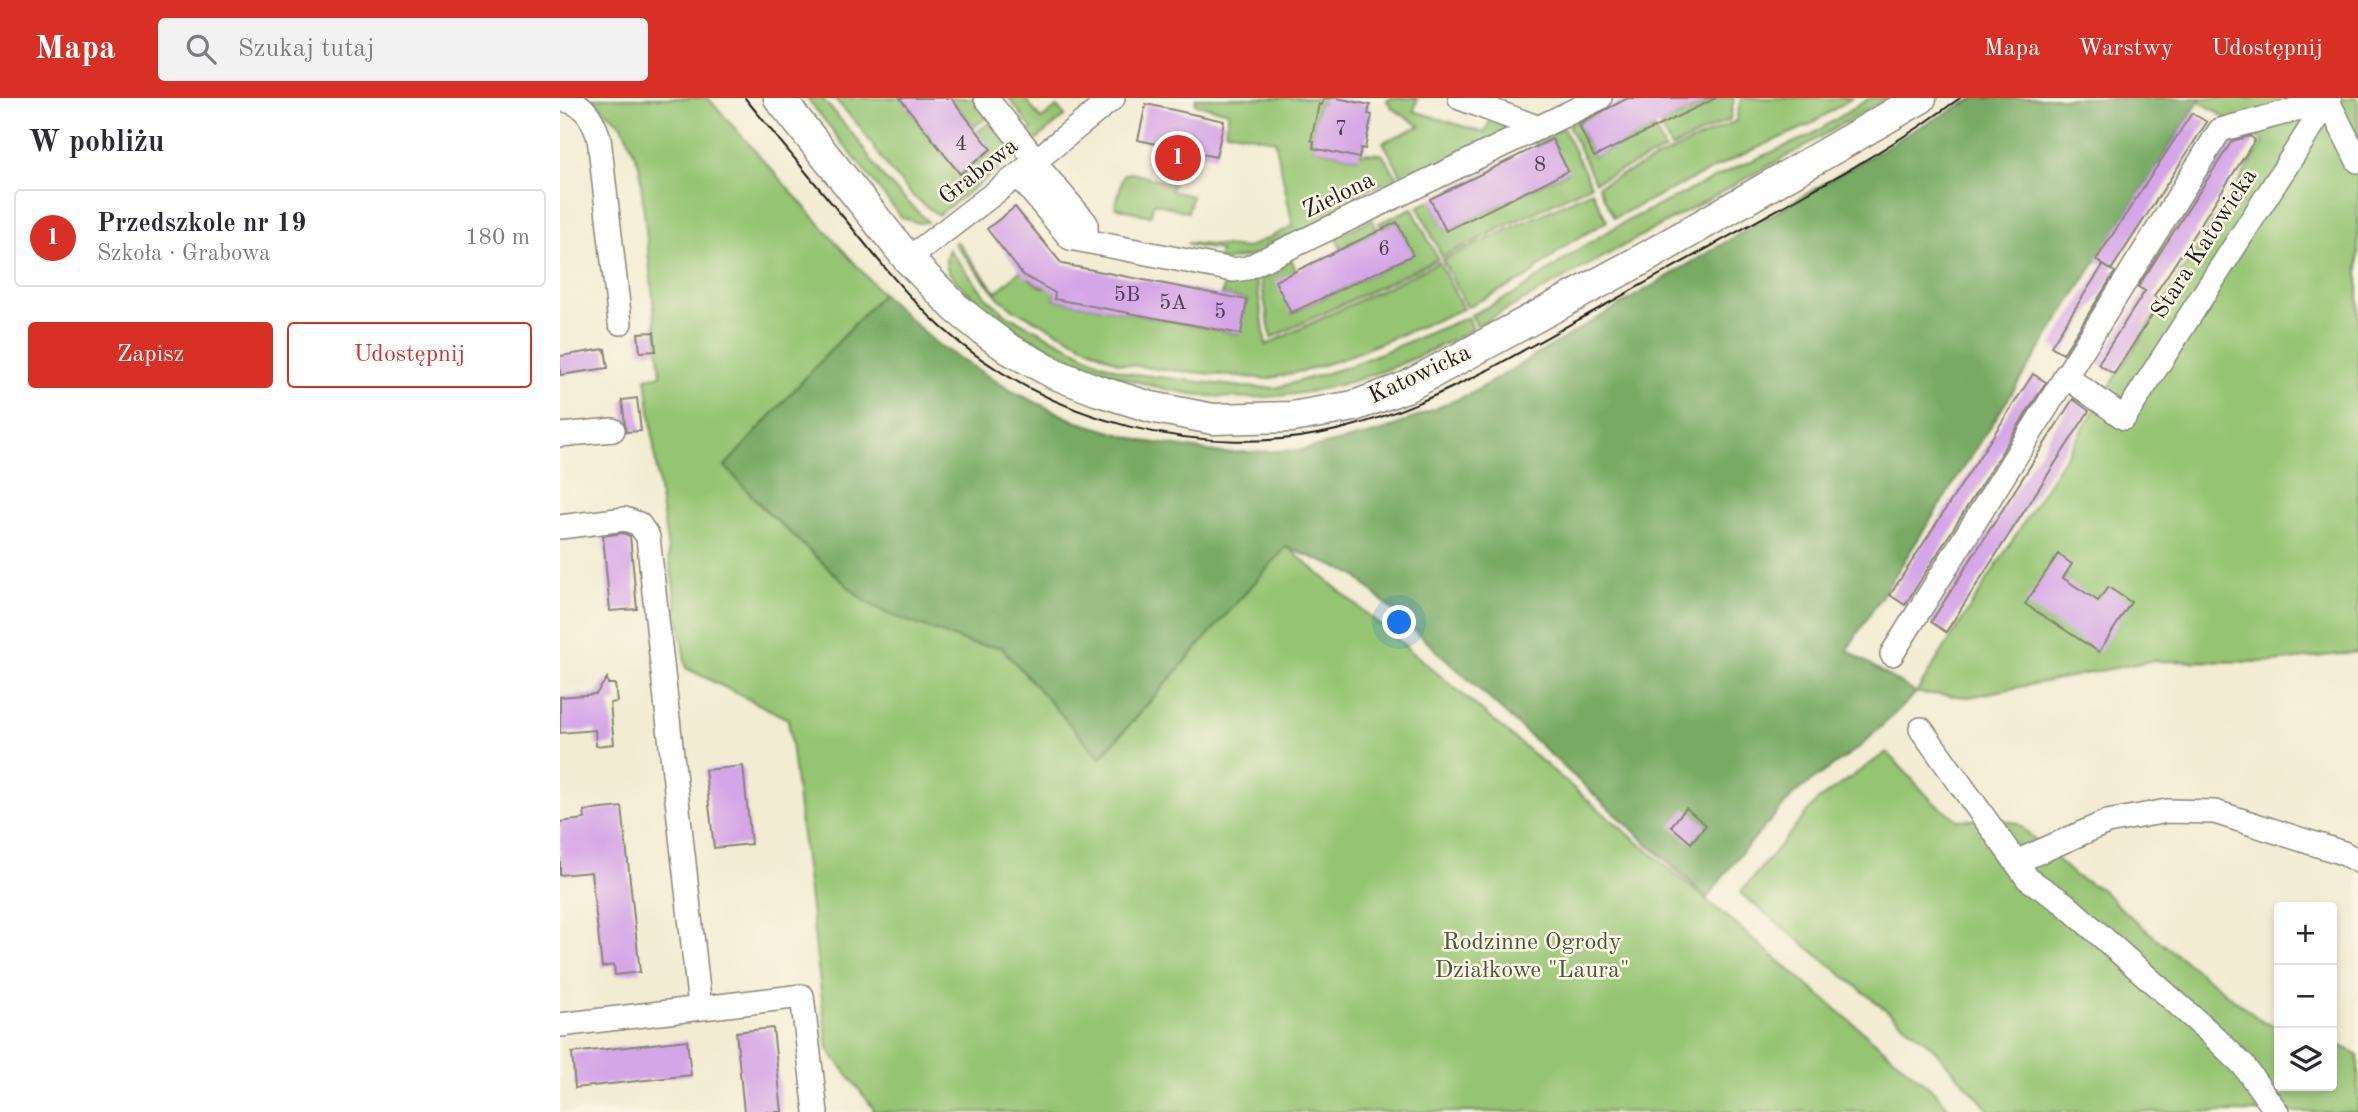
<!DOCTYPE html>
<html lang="pl">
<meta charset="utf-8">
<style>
body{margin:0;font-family:"Old Standard TT",serif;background:#f2f2f3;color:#2b2b33}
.controls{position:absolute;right:21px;bottom:21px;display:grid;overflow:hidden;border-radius:7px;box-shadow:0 4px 10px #0003}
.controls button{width:63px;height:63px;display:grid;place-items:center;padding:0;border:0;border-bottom:2px solid #e1e1e2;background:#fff;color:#2b2b33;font:35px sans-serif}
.you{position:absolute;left:840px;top:525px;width:24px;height:24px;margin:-18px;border:5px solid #fff;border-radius:50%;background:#1a73e8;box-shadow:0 0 0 10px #1a73e833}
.badge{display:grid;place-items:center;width:46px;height:46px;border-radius:50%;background:#d93025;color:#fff;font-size:23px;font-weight:700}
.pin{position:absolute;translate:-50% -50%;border:4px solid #fff;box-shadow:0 2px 7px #0006}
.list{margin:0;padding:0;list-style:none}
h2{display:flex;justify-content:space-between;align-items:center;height:91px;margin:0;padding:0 28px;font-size:30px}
h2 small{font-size:23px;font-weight:400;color:#7c7c81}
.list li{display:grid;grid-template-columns:46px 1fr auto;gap:21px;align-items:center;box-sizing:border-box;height:98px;margin:0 14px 14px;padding:0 14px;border:2px solid #e1e1e2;border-radius:7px}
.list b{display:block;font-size:26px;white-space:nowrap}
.list p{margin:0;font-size:23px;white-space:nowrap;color:#7c7c81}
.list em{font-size:23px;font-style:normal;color:#7c7c81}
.actions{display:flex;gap:14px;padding:21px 28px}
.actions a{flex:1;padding:16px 0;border:2px solid #d93025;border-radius:7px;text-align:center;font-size:24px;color:#d93025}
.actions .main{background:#d93025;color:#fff}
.icon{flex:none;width:38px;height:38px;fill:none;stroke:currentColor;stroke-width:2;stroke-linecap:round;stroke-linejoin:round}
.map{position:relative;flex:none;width:1798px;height:1014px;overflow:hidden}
header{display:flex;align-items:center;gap:42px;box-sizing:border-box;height:98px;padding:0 35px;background:#d93025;color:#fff}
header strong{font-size:33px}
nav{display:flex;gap:38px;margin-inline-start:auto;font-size:24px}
.search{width:490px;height:63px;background:#f2f2f3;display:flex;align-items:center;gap:18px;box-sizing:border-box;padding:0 24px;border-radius:7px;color:#7c7c81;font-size:26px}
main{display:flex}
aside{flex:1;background:#fff}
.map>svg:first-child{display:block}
.green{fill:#95c472;stroke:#587047;stroke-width:2}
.forest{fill:#78aa64;stroke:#4a6340;stroke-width:2}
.building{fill:#d5a6e7}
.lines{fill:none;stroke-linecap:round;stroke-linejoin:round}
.minor-casing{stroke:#888478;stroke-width:26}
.major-casing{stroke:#888478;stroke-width:33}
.minor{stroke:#fff;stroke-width:23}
.major{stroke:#fff;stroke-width:30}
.tram{stroke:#1c1c1c;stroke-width:2}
.labels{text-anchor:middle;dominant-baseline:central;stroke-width:5;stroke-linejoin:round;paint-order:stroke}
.number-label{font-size:21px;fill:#4a3e4f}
.street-label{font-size:24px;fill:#1c1c1c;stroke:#fcf5e5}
.park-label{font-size:24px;fill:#46573a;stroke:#fcf5e5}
</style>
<header>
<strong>Mapa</strong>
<div class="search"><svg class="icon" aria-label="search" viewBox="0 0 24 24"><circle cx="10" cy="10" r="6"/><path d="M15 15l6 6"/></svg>Szukaj tutaj</div>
<nav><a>Mapa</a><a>Warstwy</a><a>Udostępnij</a></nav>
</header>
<main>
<aside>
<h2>W pobliżu<small></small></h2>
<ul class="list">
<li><span class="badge">1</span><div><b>Przedszkole nr 19</b><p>Szkoła · Grabowa</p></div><em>180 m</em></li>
</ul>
<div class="actions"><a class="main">Zapisz</a><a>Udostępnij</a></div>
</aside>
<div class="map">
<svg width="1798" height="1014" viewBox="0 0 1798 1014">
<rect width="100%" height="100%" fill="#fcf5e5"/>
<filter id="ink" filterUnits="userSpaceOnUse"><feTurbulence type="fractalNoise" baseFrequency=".0143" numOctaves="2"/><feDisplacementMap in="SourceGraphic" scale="14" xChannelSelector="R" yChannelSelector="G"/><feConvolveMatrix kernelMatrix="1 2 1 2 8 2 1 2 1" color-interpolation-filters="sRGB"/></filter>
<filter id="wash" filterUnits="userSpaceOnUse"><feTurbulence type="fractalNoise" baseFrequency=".00686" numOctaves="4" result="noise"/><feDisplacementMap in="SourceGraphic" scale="28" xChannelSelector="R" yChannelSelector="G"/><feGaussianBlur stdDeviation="1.57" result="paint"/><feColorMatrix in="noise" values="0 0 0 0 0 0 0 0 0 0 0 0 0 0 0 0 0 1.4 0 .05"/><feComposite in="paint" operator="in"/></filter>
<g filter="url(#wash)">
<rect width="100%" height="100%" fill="#f3ecd3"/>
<path class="green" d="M31,0H148L322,196L165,368L202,409L303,502L412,546L441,549L541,660L726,448L1377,996L1392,1014H314L313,1010L268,951L228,621L126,570L99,392L86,280L101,277L79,66L62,27Z
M247,0H262L298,42L323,79L368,124L358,125L341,119Z
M274,0H340L400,76L431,52L417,34L433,22L455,53L456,58L378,117L354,99L328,70L300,29Z
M391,0H415L429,17L414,29Z
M449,0H465L481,21L497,9L505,18L470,47L463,38L472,31Z
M636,0H764L762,7L759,6L751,42L754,43L753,50L798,60L800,55L822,56L844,90L827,93L822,85L795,98L801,111L731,142L728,138L706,147L708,155L658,164L660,152L628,147V145L687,150L733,128L715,42L665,33L669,14L635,6Z
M830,0H858L854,13L925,35L931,19L968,30L847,87L823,44L860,28L832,10L827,3Z
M1156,0H1174L1170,21L1111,50L1100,27Z
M1181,0H1292L1249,27L1175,60L1054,120L1038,88L1176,23Z
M1310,0H1327L1229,57L917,228L911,217L958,194L1022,149L1061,126L1175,70L1249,38Z
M1641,0H1798V554L1712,564L1590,563L1409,599L1356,595L1704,44L1639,3Z
M1037,12L1038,14L1017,25L1034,59L1094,30L1105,52L1035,84L1008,27Z
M1003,30L1031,87L882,159L858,109L871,102L886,133L1007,74L992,41L976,49L973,43Z
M572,75L613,86L611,93L632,98L628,114L594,105L590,118L555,109L564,76Z
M1032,93L1047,123L1008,146L966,180L907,209L882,162Z
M852,110L878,161L711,240L700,175L731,160L736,173L732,215L852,157L837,124L822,131L819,125Z
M812,121L818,133L781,151L776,139Z
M397,143L436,194L460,173L478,187L495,193L494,201L680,236L687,202L662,197L665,182L696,178L706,247L879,164L903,211L782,261L747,272L707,281L598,271L559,265L453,211L439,200L394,145Z
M389,151L428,201L448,218L541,265L567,275L682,289L716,290L787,269L908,219L913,231C780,303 671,325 526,266C488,250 447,231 417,202C402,188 377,174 389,151Z
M1327,654L1373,704L1398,722L1438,721L1457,725L1515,778L1541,791L1563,812L1602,845L1703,924L1719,929V988H1772V943L1798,957V1014H1431L1371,948L1180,795L1257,703Z"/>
<path class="forest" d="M1415,0H1641L1287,552L1356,595L1301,648L1235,695L1182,754L1147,800L793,476L726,449L540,660L441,549L412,546L328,516L303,502L202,409L165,368L322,196L377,246L452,293L515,323L583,343L662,355L742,352L820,334L912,295L1359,29Z"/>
<g id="blocks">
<path class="building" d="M340,0H391L431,51L400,76Z
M764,0H777L810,7L808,16L812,17L808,35L805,51L801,50L799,60L753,50L754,43L751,42L759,6L762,7Z
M1068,0H1156L1034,59L1018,26Z
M586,6L664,23L656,59L578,42Z
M1632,15L1647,24L1551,172L1536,162Z
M1690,38L1695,42L1594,198L1601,203L1554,276L1538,266L1585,193L1578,189L1672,43Z
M992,41L1008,73L886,133L870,101Z
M455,109L502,166L687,202L681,236L494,201L495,195L463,177L427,131Z
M837,124L853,157L731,215L715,183Z
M1543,167L1555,174L1503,256L1491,248Z
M94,234L96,253L80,254L78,235Z
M45,251L48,270L0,277V258Z
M1473,276L1486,284L1345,507L1330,497Z
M77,300L81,333L66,334L62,302Z
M1513,301L1529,313L1386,534L1371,524Z
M63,435L70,438L77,511L50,513L43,438Z
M1498,456L1512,466L1503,480L1538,503L1548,489L1571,504L1539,554L1465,506Z
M47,580L48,586H55L57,604L50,605L54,646L36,648L35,632L0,635V599L36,596Z
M183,668L191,746L154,750L145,672Z
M62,709L80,874L55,877L54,867L42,869L31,774L0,777V724L25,721L24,713Z
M1126,710L1146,727L1131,745L1111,728Z
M213,930L222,1014H184L176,934Z
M127,942L131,977L15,990L12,955Z"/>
</g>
</g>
<g filter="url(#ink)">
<use href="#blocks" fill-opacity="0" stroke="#888478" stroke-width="2"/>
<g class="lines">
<defs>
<path id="minor" d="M426,0L476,62
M900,0L979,30
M0,1C24,4 32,19 39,40L60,225
M474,64L526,125V143
M458,77L510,140L673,172L687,170L1040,0
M348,161L458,77L553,0
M1505,278L1564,320L1770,0
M0,337L53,332
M0,429L65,421L79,426L88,439L140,910
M1332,556L1660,32L1768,3L1798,63
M1361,631L1468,781L1504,805L1649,934L1683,967L1717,1014
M1456,764L1547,724L1607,713L1655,714L1783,755L1798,763
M0,927L242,898L256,1014"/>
<path id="major" d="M219,0L348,161L396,210L422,231L449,251L495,276L536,292L591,309L653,321L732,319L794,308L846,289L1083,161L1361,0"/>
</defs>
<use href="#minor" class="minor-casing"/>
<use href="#major" class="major-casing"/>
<use href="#minor" class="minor"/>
<use href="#major" class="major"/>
<path class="tram" d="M185,0C219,42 254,84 289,126C318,162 347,198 381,229C486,324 643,365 781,331C833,318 880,296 928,272L1294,69L1359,29L1400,0"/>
</g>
</g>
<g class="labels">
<g class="number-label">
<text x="781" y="31">7</text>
<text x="401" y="46">4</text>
<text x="980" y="67">8</text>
<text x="824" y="151">6</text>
<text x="567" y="197">5B</text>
<text x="613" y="205">5A</text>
<text x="660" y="214">5</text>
</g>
<g class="street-label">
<text transform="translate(419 74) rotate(-38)">Grabowa</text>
<text transform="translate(779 98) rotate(-26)">Zielona</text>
<text transform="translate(1645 146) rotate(-57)">Stara Katowicka</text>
<text transform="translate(860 277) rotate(-25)">Katowicka</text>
</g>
<g class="park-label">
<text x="972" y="845">Rodzinne Ogrody<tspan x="972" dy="28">Działkowe "Laura"</tspan></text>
</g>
</g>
</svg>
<div class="controls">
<button>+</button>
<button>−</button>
<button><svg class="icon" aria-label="layers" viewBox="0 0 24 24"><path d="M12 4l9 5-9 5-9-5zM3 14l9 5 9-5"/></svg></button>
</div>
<div class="you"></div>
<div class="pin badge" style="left:618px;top:60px">1</div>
</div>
</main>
